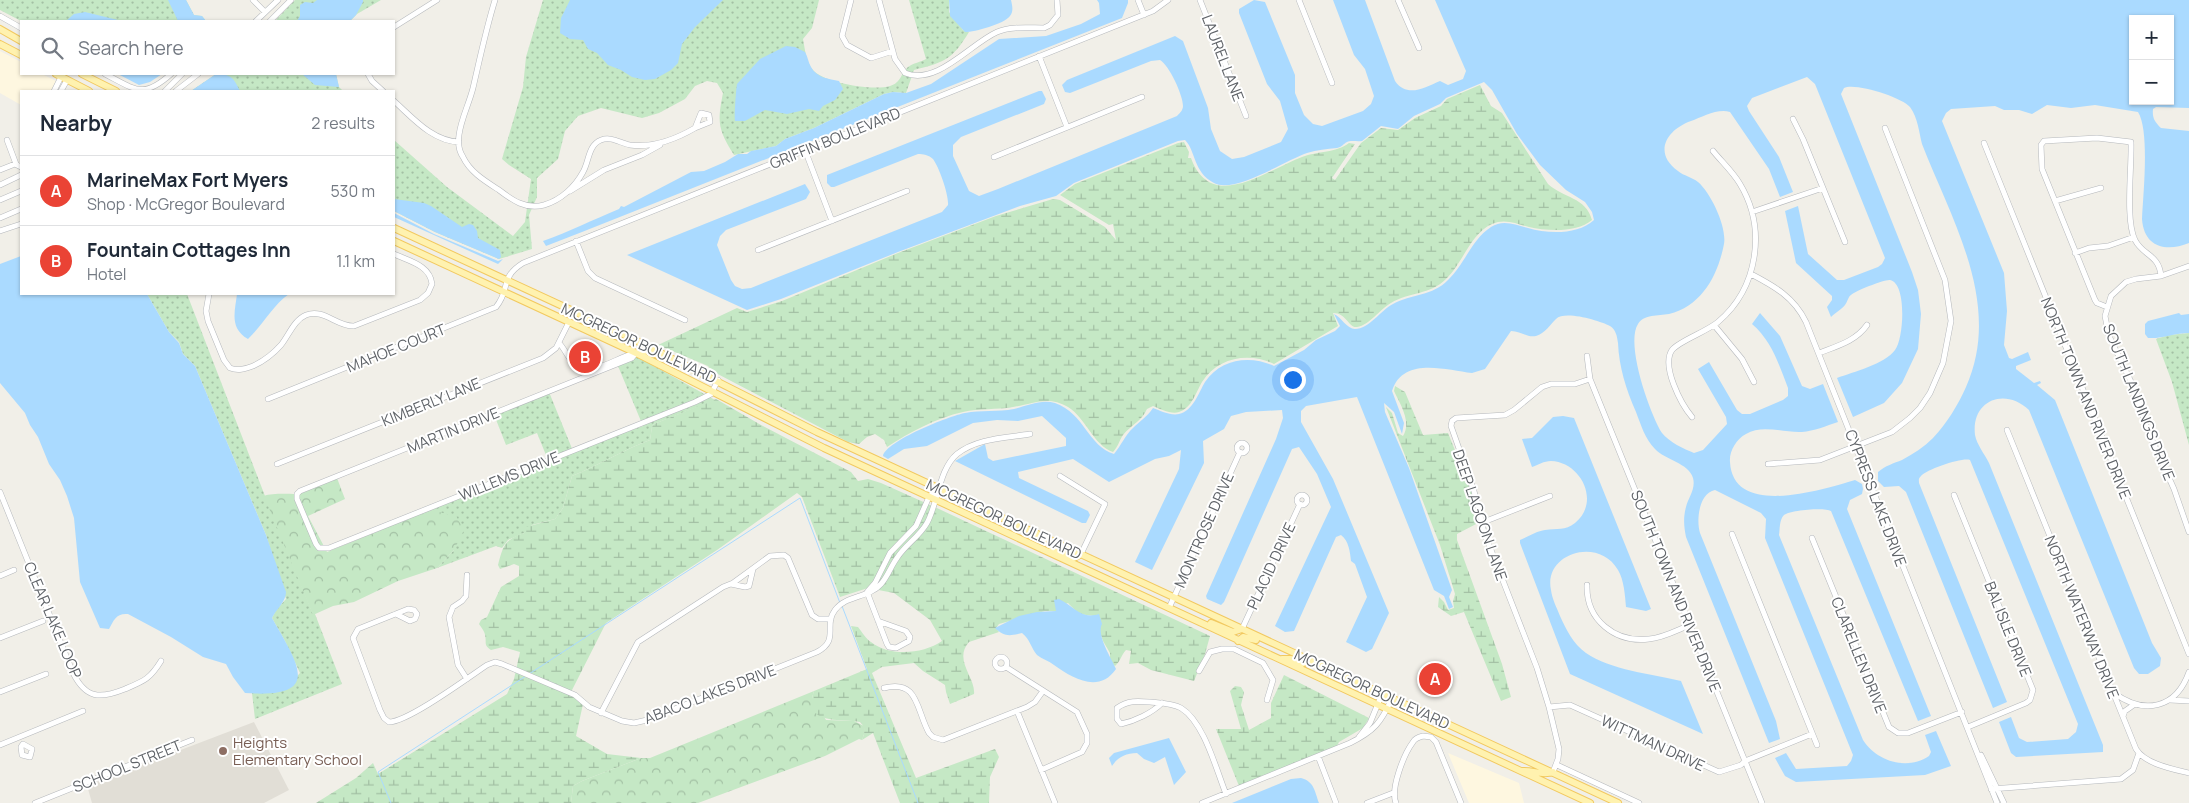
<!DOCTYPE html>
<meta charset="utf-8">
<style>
body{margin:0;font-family:Manrope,sans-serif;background:#f6f6f7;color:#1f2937}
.controls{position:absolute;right:15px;top:15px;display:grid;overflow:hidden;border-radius:0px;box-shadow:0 1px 4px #0004}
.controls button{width:45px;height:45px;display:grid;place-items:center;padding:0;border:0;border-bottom:1px solid #e0e1e3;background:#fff;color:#1f2937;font:25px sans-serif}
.you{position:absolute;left:1292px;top:379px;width:18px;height:18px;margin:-12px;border:4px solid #fff;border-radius:50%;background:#1a73e8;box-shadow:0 0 0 8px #1a73e833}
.badge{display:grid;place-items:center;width:32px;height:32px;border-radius:50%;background:#ea4335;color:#fff;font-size:16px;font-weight:700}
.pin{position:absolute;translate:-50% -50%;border:2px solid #fff;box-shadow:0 1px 5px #0006}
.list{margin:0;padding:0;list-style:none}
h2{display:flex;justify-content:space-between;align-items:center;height:65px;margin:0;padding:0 20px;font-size:21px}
h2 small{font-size:16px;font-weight:400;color:#747a83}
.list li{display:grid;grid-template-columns:32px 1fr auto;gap:15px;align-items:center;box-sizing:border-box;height:70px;padding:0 20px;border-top:1px solid #e0e1e3}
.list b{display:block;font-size:19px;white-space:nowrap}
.list p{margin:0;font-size:16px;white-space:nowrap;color:#747a83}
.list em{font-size:16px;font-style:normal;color:#747a83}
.icon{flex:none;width:28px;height:28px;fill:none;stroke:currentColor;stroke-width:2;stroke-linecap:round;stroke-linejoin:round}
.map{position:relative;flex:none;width:2189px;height:803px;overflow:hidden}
.search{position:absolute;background:#fff;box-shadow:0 1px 4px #0004;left:20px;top:20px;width:375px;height:55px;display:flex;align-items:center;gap:12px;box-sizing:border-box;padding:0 18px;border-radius:0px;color:#747a83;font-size:19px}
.panel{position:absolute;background:#fff;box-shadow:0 1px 4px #0004;left:20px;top:90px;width:375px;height:205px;border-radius:0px}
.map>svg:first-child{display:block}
.commercial{fill:#fef7e0}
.education{fill:#e1ded6}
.grass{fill:url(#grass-dots)}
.forest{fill:url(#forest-crowns)}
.wetland{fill:url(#wetland-marsh)}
.water{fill:#aadaff;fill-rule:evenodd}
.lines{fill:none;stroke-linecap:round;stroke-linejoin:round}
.stream{stroke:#aadaff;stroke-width:1}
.minor-casing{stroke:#b5b8bc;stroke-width:6}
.major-casing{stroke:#f2c960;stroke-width:8}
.minor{stroke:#fff;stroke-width:5}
.major{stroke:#fff2af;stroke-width:6}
.education-dot{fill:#8d6e63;stroke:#fff;stroke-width:2}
.labels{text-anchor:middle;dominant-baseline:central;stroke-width:4;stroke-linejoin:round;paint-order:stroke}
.street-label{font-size:15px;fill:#5f6368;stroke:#fff}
.education-label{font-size:15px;fill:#785e54;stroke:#fff;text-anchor:start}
</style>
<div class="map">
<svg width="2189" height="803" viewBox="0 0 2189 803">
<defs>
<pattern id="grass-dots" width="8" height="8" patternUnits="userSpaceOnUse" patternTransform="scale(1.25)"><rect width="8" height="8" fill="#c5e8c5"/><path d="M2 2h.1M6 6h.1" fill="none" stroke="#a3c0a4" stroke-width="1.8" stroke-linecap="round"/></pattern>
<pattern id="forest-crowns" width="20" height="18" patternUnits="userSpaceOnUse" patternTransform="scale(1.25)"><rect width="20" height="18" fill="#c5e8c5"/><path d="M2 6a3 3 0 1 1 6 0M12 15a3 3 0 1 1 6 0" fill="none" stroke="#a3c0a4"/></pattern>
<pattern id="wetland-marsh" width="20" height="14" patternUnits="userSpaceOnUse" patternTransform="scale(1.25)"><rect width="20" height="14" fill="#c5e8c5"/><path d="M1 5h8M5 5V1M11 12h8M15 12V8" fill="none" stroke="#a3c0a4"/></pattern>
</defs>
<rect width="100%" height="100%" fill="#f1efe8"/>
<path class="commercial" d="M0,51L21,62V74H42L56,81L51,91H21V105L0,93Z
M1448,753L1519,783L1524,803H1469Z"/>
<path class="education" d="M254,722L289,790L264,803H92L88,789L89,785Z"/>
<path class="grass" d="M0,0H186L194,15L202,16L206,21H21L0,10Z
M295,0H381L357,14L350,21H275Z
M543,0H819L812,28L803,39C805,49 806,62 812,69C822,83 873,91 890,86C901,83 901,73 908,67C913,63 921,62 926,59L909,0H949V12L963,30L969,32C952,60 945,62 914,70L906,93L893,92L884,94L814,128L785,139L776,146L734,155C718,129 717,123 723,93L717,83L707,81L695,86L685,99L659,113L642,118L601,108L578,116L565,131L558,159L537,178V197L529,215L532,249L499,259L435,232L394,211V140L447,187L513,236L525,222L531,179L509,165L502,159L523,87L526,57Z
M216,74H336L339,87L343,91H191Z
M147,294L158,295L187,294L265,496L313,614H315L342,684L255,719L252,693L284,690L300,673L285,641L272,618L276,610L286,599L266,535L195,366L183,354L179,342L169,332Z
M2189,333V445L2172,382L2156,339L2169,335Z
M636,356L715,400L654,424L652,427L650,440C623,450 599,465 572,476L563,508L555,519L532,525L524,533L508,540L502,548L496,546L437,568L454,550L431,510L548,460L537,433L506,445L493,412L549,392L573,451L643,426L618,366Z"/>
<path class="forest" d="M337,478L345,499L308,516L327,552L430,510L456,516L464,530L454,550L437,568L398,581L354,602L333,606L313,615L264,496C272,493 287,494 296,494C306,493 326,482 337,478Z
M814,691L812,698L826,720L854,721L864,726L865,731L862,740L859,739L825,756L698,803H571L573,786L582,781L641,758H650Z"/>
<path class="wetland" d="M1480,85L1491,106L1502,113L1548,184C1563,198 1586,197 1592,220C1577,233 1547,231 1529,227C1517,224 1505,218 1492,224C1470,234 1463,263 1446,279C1430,295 1409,292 1391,303C1380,309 1370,325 1357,327C1348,328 1347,313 1333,313L1338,326L1274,364C1249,352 1218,357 1202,382C1196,392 1192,408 1179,412C1172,415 1160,409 1153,406L1147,409C1141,422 1132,424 1123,435C1119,441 1118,447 1113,452C1093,445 1086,418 1068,407C1048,395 1033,404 1013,407C997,410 979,408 963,412C936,418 910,432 887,447L884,440L875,434L867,437L859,444L848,442L712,371L708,366L658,345L737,308L747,312L782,301L898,253L996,216L1053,199L1060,200L1105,227L1116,240L1113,224L1109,225L1060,195L1075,184L1178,143L1184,142L1189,152L1188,158H1191C1211,214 1267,170 1302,157C1318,151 1336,153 1349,143L1355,144L1332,178L1335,180L1361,143L1381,128L1398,130L1415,118L1441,106L1447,99Z
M1395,386L1405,392L1423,435L1448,433L1472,492L1478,523L1457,534V540L1502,664L1511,697L1501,701L1464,612L1451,616L1438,607L1439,597L1444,602L1448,610L1454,608L1453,601L1455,594L1440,545L1386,407L1392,413L1398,433L1403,436C1412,422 1400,404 1394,391Z
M716,399L761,425L851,472L858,481L868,479L881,483L939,509L1210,636L1205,654L1194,681L1151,670L1138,663L1129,664L1131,651L1126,650C1121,655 1121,661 1115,666L1110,662V653L1103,641L1094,616L1079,614L1068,603L1056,608V611H1045L999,624L996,628L999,632L969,642C953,660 976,678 974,694L950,704L946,692L945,685L923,671L914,663L882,667L872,673L916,778L995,749L999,757L990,777L989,803H900L873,733L862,740C865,732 866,728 860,722C840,718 802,726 814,691L867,669L851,626L858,627C862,632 866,639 871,642C890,657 923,654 942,641L930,620L894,593L868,588L840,597L802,497L797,493L717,550L606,623L570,694L583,704L576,736L607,754L641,758L582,781L573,786L571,803H316L356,778L373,763L378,774L507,694L514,679L520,652L503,647L491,650C483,645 487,643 485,635C485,632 481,627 479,624L481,620L487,617L501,587L519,576V566L514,564L500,569L498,565C503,546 504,540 524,533L526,527L555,519L563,508L572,476C599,465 623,450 650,440L652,427L654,424Z
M1284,675L1369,718L1363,728L1339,742L1337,746L1239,786L1216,729H1241L1230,691L1235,686L1241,687L1244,692L1241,705L1249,730L1271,718V703Z"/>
<path class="water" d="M168,0H186L194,15L202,16L206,21H178Z
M317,0H363V2L356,15L350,21H297L300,16V5L305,2L313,3Z
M570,0H723L695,27L682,44L678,63L671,70L655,79L645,80L632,77L621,70L608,65L597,53L588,49L583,40L570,39L560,33L561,18Z
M949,0H1011C1012,5 1014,11 1010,16C1004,24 975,32 965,32L950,16Z
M1097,0H1128V3L1122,18L582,232L546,246L543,241C569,232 592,220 619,209L621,206L624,207L691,172L704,171L725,162L738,154H747L751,151L776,146L785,139L814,128L884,94L893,92L906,93L931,84L999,39L1046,36L1081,24L1100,14L1099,3Z
M1254,0L1265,2L1295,75V93L1304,115L1313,124L1322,126L1363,111L1371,104L1374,96L1365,69L1354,55L1333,0H1365L1395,81C1407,98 1424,88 1440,81L1448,85L1463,79L1466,71L1435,0H2189V108L2156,107L2153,109C2152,118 2155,122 2161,128L2189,131V243C2167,252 2144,248 2142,219C2143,195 2150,131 2138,112L2095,105L2071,108L2047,105L2032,114L2019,110H2004L1995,106L1951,109L1946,113L1942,121L2004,273L2007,311L2004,345L2009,358L2012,359L2028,352L2031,360L2016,366V369L2034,383L2040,381L2041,383L2037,385L2055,400L2152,643L2161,658L2160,666L2148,674H2139L2134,668L2029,410C2005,387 1971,400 1975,435C1977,445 1984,453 1989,463L2103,745V752L2016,757L2011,753L1999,722L2011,717L2019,738L2027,742L2068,739L2076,732L2078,724L1970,460C1963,457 1927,469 1921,476C1918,479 1919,480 1919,483L2007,702L1993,708L1906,492L1899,486L1884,487L1878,481V472C1885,466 1894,463 1902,460C1913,454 1924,447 1933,438C1947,423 1958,405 1966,387C2003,304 1952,221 1922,144C1919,132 1918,118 1910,107C1902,97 1854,82 1844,88L1841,94L1912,272L1918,290L1921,314L1918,349L1902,383L1884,403L1853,417L1837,378C1853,372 1885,364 1895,350C1904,339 1907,283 1890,280C1885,279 1855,291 1851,295C1848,297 1848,301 1845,305C1842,309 1835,313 1831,317L1827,307L1832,300V296L1796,263L1785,211L1798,206L1808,254L1837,280H1844L1878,267L1882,264L1885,258L1815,84L1807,77L1752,98L1747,106L1749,111L1779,157L1793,192L1780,197L1769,169L1730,112C1718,108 1702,117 1691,121C1666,130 1653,153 1678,171C1684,176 1692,177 1698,182C1711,193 1727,227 1724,244C1718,275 1702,306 1669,314C1658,316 1644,314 1638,324C1625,344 1650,414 1662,433C1669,442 1684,449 1694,453L1703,450L1727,424L1726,417L1698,369L1709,362L1737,410L1742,414H1750L1783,400L1788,396V388C1779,365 1772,341 1752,324L1760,313L1780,336L1802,386L1810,389L1823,384L1838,422C1826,426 1814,431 1802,432C1784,433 1762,424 1746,434C1736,439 1729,452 1730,462C1733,519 1824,489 1855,480L1862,484L1863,489L1862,494L1850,500L1847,509L1931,716L1918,721L1831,511C1825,507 1790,510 1784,515C1779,520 1780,529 1779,535L1863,740C1876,761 1907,771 1929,756L1931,752L1925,735L1936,731L1951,766L1925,775L1796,782L1785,776L1775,758L1786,753L1796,769L1847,766L1851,761L1853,755L1765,538L1766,519L1761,513L1715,490C1699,493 1696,520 1700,533L1776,721L1780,739L1769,743L1686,537C1684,527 1683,518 1686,507C1688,498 1696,489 1693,478C1689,463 1665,460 1655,449C1645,439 1641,425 1636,412C1626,389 1619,367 1618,343C1617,336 1616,330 1610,326C1600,321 1565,310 1556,319C1550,325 1545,333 1536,336C1527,338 1521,331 1511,331L1485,369L1472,373C1446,370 1403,356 1392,391L1404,423L1402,434L1394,412L1384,403L1385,412L1409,468L1452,590L1449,597L1453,607L1449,609L1444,596L1434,590L1357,397L1306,406L1301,411V422L1333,479L1389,613L1372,649L1366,652L1346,642L1367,597L1355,564L1351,561C1350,552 1349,541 1341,535L1336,537L1294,631L1285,632L1275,626L1331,507L1317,474L1299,447L1292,449L1224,602L1221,605L1207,599L1206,596L1276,439L1283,418L1282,410L1246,412L1231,416L1224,429L1203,441L1204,463L1152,570L1135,562L1179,469L1181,450L1169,456L1155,459L1109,482L1073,459L1018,472L1019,478L1088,511L1090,515L1086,523H1082L955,461L985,444L988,458L993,461L1066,446V438L1042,416L1018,421L997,420L973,423L927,446L904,449L888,459L883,456C886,441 949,416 965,413C981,410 998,412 1014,409C1027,406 1041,399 1055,403C1085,414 1088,446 1114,454C1121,446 1125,435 1133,428C1141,420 1146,418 1153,408C1161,411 1171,416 1179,414C1193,411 1199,392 1205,382C1221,358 1251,355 1274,366L1304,350L1316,340L1335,331L1340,326L1334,314C1341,317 1347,329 1355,329C1369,329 1381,310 1393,304C1411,294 1433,296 1448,280C1465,264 1471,240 1491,227C1503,219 1516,225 1528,228C1548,234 1578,235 1594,220L1592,212L1585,202L1566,190L1540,165L1517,134L1492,90L1484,82L1446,98L1440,104L1414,116L1398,129L1381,126L1362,141C1357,142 1351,140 1347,142C1343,144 1342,147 1337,148C1327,149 1317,150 1307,153C1286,160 1235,194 1214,183C1193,172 1196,151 1185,140L1178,141L1074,183L1056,196L1020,206L898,252L781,299L747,310L627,255L805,184L810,192L806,199L726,230L720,236L717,245L731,280L735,286L742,289L751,288L942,212L948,205C949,195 939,167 933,159C929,155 923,154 918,154L834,187H831L827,183V175L1039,91H1042L1046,99L1044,104L961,137L953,145V156L969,191L979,196L998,189L1177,116C1180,113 1183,110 1183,106C1183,95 1169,65 1160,60L1151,61L1070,93L1065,92L1062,85L1067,80L1175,36L1183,41L1208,108L1211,129L1220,151L1232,159L1244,157L1281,142L1288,129L1280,101L1267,84L1239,13V9ZM2133,19H2170V101H2133Z
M85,12L122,21H66L74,14Z
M786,46L795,47L805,52C808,57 808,62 811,67C817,78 829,79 839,81L843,89L835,100L823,106L819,111L809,109L787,114L765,110L745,121H735C734,117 736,90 737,84L760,59Z
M118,74H162L150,82L139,85Z
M216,74C232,74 234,79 240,91H191Z
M302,74H336L339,87L315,85Z
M394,199L424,203L431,206L462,227L469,224L473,225L477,231L478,238L500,250L501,257L499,259L435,232L394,211Z
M394,213L434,234L491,258L498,261L503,259L498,264L394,217Z
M21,256V294H147L169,332L179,343L183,354L195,366L266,535L286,592C286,602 276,609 272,618C298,664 324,699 245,693L233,677L226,664L203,657L171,637L128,614C116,613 114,620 109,629L100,628L80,582L74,518L67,496L60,480L49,464L38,437L30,425L25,413L0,383V264Z
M237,294H289C272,306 263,325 248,339C229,328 235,311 237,294Z
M2179,313L2181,315L2189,314V333C2175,333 2162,339 2148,338L2145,334V324L2148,321Z
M1563,416L1574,418L1651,609L1646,611L1626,607C1625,595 1624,580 1618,570C1599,536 1543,553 1551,590C1552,599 1557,608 1560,616C1566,629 1573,644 1586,653C1610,670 1652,674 1681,681L1703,734L1570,674L1520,543V540C1527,537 1537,531 1545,530C1557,528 1565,531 1575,523C1601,502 1581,462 1551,461C1544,461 1538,465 1532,467L1522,439L1532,438L1553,417Z
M1059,599C1074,606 1081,620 1099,614L1102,624C1096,635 1112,659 1116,669C1099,694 1072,678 1054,665C1049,661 1042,659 1037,655C1031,648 1030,639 1022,633C1010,636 1004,637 995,628L1019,616L1037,612L1056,611L1054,600Z
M1169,738L1186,772L1174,785L1165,757L1154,763L1144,759L1137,753C1126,753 1118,757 1112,766L1109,758L1114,753Z
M1301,778C1314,781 1315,792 1319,803H1232L1291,779Z"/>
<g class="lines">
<path class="stream" d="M842,606L918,803
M529,674L800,498L840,603
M391,803L378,772L526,676"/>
<defs>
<path id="minor" d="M253,0L265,12
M495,0C486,29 480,58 473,88C469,104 461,119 459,135C458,142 459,151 463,157C470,172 485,181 499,190C512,200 526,210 544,205C561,200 575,187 583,172C589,162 588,145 601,140C611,136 620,143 630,145C653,148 676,139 695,128
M851,0L842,36L847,45L871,58L893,51
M879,0L895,59L905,73C937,86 970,44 997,32C1011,26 1029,28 1044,28L1050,25L1058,15L1057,0
M1138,0L1144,15
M1200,0L1246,116
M1299,0L1332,83
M1398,0L1419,48
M0,16L21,28
M256,21L278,0
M270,21L291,0
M394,27L437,0
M1039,56L1067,127
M105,74C136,90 143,99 171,74
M368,74L372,81L383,91
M54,91L61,77
M61,91L67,80
M165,91L182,74
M176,91L198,74
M394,101C413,118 432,141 459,142
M701,113L709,115L710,122L695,128Z
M1793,119L1803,139L1845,242
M7,140L16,164
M1984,143L2189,654
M805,150L832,221
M994,157L1142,97
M0,170L15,164L21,167
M0,185L21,175
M570,191L604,170L642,155L660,145
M0,200L21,191
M2055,201L2101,188
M1752,212L1823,188
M0,218L21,209
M0,231L21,224
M576,241L588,271L595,278L685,320
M758,250L907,191
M2075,253L2089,248L2108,246L2134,237
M2189,266L2161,276L2136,279L2126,282L2111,296L2105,316L2109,336L2136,392L2147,429L2174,489L2189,532
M1751,274C1774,286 1794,297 1806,322L1997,803
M209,294L206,311L208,321L224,360L230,368C238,371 245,369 253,366C264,361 273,354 281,345C289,335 294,320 306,315C324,308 337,327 354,326L420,300L428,293L432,284C430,265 409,261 394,254
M2107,307L2097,303L2095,300L2042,169L2041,145L2044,141L2097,138L2131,142C2132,166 2125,220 2135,240C2143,256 2159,254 2161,276
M1714,325L1742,359L1754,382
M559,343C565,349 567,357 573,362C593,379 615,357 636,353
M636,353L632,358L300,491L297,494V499L316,544L319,548H329L695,402L711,394L718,380
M1819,353C1837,346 1856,341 1867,325
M1587,356L1590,379L1762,803
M268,399L496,307C511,289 499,278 523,263L1153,11L1168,0
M1692,417C1681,404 1661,366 1672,350C1679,341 1706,332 1718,322C1758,288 1767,229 1740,184C1733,172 1722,162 1713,151
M2007,430L2136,749C2145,764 2173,769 2189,773
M1237 448a5 5 0 1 1 10 0a5 5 0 1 1-10 0Z
M277,464L543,358L556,348L569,322
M1768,464L1820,460L1892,432L1910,418L1920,408L1930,393L1943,363L1951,321L1945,280L1885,128
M1060,476L1105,504L1081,554
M0,492L73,673C86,699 100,699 125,689C144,681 150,679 161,661
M1954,495L2033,690L2030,700L2026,703L1968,727
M1297 500a5 5 0 1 1 10 0a5 5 0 1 1-10 0Z
M1481,523L1550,496
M1732,534L1817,745
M1812,538L1889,727L1898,733H1908L1962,712
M0,576L14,570
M731,584L745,587L749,586L753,569
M1587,585C1586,620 1615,643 1649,639C1663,638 1677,630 1690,625
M868,591L875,583L890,553L916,526L929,497L939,488
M867,592L887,644L889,647L896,648L909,641L910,637L906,631L878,621
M1169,608L1240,452
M396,614L410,621L415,619L417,614L414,610L408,609L358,629L353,638L380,710L384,718L389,722C408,722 469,677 487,665L495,662L502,664L575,695L589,707L622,721L634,723L647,720L817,652C840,640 823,626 835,610C846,595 869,598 881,584C888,576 891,566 897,558C905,545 919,537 927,523C938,503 939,469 957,454C977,438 1006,438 1030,434
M1242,629L1300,504
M0,638L43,621
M995 663a6 6 0 1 1 12 0a6 6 0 1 1-12 0Z
M1006,667L1077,712L1087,734V743L1082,752L1041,770
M1199,671L1210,652L1222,649H1234L1263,663L1273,680L1267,700
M467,679L458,665L449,617L453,607L462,601L466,596L467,575
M884,688C919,679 916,710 929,733L933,737L943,740L1027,707L1035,702L1043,691
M0,692L46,674
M2114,693C2144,715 2176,709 2189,672
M2170,700L2189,701
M1162,703C1152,713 1135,721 1121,724L1117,719V708C1128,700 1138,701 1150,702C1160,703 1172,703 1181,708C1204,722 1216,769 1226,794
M1549,707L1570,705L1719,772L1741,765L1745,761L1812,734
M1017,711L1055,803
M601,713L638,642L723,587L733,583L770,556L784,555L788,558L812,615L818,619H831
M2123,716L2125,711L2135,704
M1359,737L1370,723L1382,694
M23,744L32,749L30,757L22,755L21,747Z
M0,745L83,711
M1981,755L2004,803
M1318,756L1336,803
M1557,765L1639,803
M1553,772L1558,759L1559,749L1549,707L1537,668L1484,532L1474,491L1451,426L1452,421L1456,418L1505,415L1514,410L1542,387L1551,384H1575L1590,379
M1991,789L2121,779L2133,770L2139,753
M35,803L192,740
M1202,803L1350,743C1374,731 1381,723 1392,698
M1367,803L1393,793
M1396,803C1390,789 1404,754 1413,742C1415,738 1419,737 1423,736L1431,737L1436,742L1461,803"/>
<path id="major" d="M0,29L21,41
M0,44L21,55
M56,74L89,91
M82,74L116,91
M394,228L625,335L817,432L1618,803
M394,241L636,353L824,448L1590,803
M636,353L645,351L657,355
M1052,550L1074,558L1081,554
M1211,623L1233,632L1242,629
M1238,641L1243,637L1256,640
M1282,659H1291L1302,664L1309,660
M1522,771C1533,770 1542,776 1553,772"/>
</defs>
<use href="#minor" class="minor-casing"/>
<use href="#major" class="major-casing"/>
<use href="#minor" class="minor"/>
<use href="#major" class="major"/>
</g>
<circle class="education-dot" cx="223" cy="751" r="5"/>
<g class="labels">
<g class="street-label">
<text transform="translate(1223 58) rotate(69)">LAUREL LANE</text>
<text transform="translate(835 138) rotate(-22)">GRIFFIN BOULEVARD</text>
<text transform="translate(639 343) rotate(25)">MCGREGOR BOULEVARD</text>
<text transform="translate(396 348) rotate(-22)">MAHOE COURT</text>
<text transform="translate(2086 398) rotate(68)">NORTH TOWN AND RIVER DRIVE</text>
<text transform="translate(431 402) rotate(-22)">KIMBERLY LANE</text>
<text transform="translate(2139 402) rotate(68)">SOUTH LANDINGS DRIVE</text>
<text transform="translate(453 430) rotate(-22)">MARTIN DRIVE</text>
<text transform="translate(509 476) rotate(-22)">WILLEMS DRIVE</text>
<text transform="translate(1876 498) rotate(69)">CYPRESS LAKE DRIVE</text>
<text transform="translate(1480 515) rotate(71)">DEEP LAGOON LANE</text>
<text transform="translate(1004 519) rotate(25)">MCGREGOR BOULEVARD</text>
<text transform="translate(1204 530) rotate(-66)">MONTROSE DRIVE</text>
<text transform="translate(1271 566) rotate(-65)">PLACID DRIVE</text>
<text transform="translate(1676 591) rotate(68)">SOUTH TOWN AND RIVER DRIVE</text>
<text transform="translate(2082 617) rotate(68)">NORTH WATERWAY DRIVE</text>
<text transform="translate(53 620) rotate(67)">CLEAR LAKE LOOP</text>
<text transform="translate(2008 629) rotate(68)">BAL ISLE DRIVE</text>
<text transform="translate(1859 655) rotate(68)">CLARELLEN DRIVE</text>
<text transform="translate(1372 689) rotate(25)">MCGREGOR BOULEVARD</text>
<text transform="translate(710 694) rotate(-21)">ABACO LAKES DRIVE</text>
<text transform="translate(1653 743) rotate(25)">WITTMAN DRIVE</text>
<text transform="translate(127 766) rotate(-22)">SCHOOL STREET</text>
</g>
<g class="education-label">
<text x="233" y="742">Heights<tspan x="233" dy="17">Elementary School</tspan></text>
</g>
</g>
</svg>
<div class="controls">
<button>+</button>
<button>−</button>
</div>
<div class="you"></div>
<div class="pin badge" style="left:1435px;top:679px">A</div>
<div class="pin badge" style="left:585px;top:357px">B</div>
<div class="search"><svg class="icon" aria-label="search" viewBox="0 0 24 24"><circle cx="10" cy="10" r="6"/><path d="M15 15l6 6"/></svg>Search here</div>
<section class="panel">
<h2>Nearby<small>2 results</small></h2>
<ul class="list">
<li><span class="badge">A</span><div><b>MarineMax Fort Myers</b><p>Shop · McGregor Boulevard</p></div><em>530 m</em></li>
<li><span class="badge">B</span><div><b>Fountain Cottages Inn</b><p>Hotel</p></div><em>1.1 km</em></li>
</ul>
</section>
</div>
